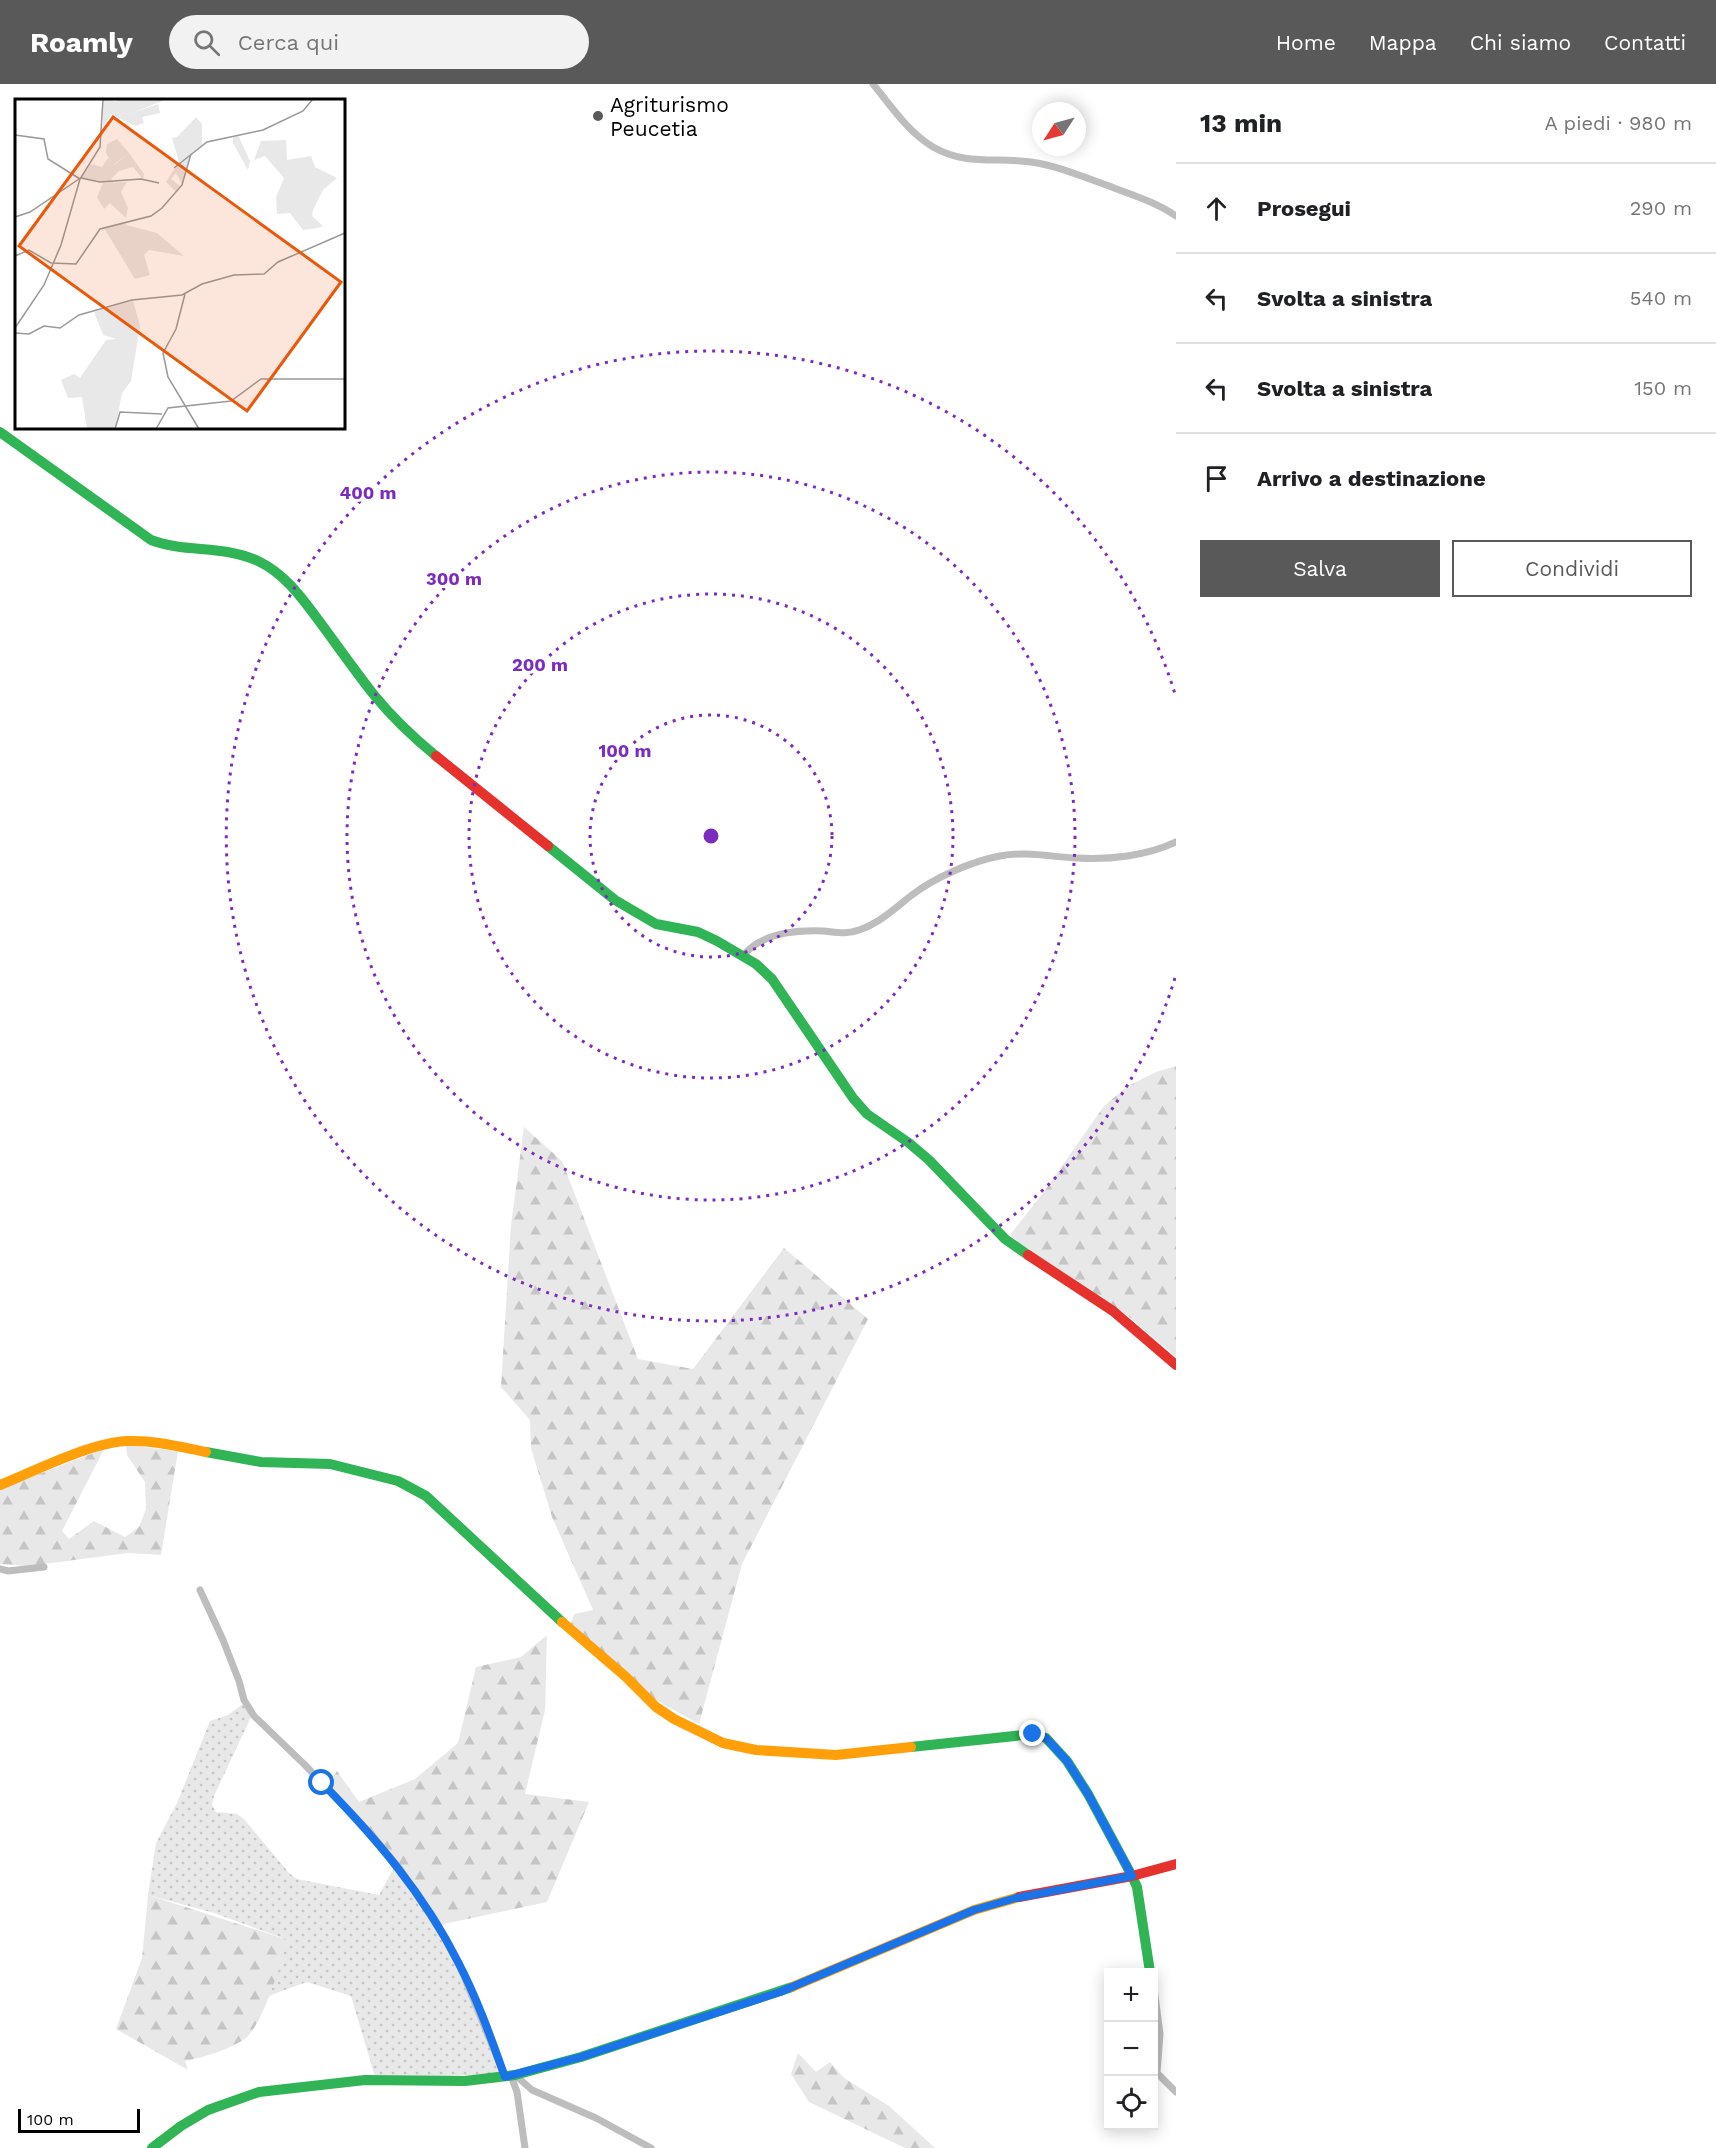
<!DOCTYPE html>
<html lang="it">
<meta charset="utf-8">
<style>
body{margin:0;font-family:"Work Sans",sans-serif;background:#f2f2f2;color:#202124}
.controls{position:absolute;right:18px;bottom:18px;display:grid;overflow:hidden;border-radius:0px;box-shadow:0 3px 15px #0003}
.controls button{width:54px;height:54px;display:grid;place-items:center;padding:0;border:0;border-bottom:2px solid #e0e0e0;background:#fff;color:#202124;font:30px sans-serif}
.compass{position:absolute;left:1032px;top:18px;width:54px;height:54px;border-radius:50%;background:#fff;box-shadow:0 3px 15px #0003;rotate:234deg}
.scale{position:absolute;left:18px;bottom:15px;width:122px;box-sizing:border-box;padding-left:6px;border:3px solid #000;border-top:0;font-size:16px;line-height:21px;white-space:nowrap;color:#000;-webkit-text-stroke:4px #fff;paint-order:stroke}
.stop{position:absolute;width:18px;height:18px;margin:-14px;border:4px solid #1a73e8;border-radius:50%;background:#fff}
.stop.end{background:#1a73e8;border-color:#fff;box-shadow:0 2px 6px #0008}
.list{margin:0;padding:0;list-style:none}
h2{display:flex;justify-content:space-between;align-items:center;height:78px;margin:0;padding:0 24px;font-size:26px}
h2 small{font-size:20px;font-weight:400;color:#757577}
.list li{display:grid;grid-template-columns:39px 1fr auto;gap:18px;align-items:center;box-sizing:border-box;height:90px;padding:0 24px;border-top:2px solid #e0e0e0}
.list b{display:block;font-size:22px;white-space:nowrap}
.list em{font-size:20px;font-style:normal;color:#757577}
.actions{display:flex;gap:12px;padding:18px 24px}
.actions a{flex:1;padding:14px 0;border:2px solid #595959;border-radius:0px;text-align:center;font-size:21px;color:#595959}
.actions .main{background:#595959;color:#fff}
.icon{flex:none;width:33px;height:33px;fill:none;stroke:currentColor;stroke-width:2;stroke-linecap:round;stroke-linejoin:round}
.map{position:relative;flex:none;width:1176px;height:2064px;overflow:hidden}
header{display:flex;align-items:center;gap:36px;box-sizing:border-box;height:84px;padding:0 30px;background:#595959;color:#fff}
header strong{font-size:28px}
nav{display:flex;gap:33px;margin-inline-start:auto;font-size:21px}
.search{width:420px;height:54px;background:#f2f2f2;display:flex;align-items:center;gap:15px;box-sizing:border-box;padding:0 21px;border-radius:33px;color:#757577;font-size:22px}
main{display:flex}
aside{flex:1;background:#fff}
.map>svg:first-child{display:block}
.grass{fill:url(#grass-dots)}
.forest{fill:url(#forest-firs)}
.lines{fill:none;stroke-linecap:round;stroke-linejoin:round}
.street{stroke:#bdbdbd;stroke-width:7}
.fast{stroke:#30b455;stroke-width:10}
.slow{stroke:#ff9f0a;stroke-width:10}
.jam{stroke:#e5322d;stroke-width:10}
.route{stroke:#1a73e8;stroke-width:8}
.ring{fill:none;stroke:#7b2cbf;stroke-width:3;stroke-dasharray:3 6}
.poi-dot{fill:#595959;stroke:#fff;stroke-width:2}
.labels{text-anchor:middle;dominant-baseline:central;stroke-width:6;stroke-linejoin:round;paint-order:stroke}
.poi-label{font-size:21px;fill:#000;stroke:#fff;text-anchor:start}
.inset-road{fill:none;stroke:#999;stroke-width:1.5}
.view{fill:#e8590c;fill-opacity:0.15;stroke:#e8590c;stroke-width:3}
.inset-edge{fill:none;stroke:#000;stroke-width:3}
.centre{fill:#7b2cbf;stroke:#fff;stroke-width:3}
.ring-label{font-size:18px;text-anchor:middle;font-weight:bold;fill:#7b2cbf;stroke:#fff;stroke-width:6;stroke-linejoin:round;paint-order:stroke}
</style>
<header>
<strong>Roamly</strong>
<div class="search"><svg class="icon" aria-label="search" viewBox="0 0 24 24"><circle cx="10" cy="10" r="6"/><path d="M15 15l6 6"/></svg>Cerca qui</div>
<nav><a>Home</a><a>Mappa</a><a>Chi siamo</a><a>Contatti</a></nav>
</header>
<main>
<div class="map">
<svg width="1176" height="2064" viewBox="0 0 1176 2064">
<defs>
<pattern id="grass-dots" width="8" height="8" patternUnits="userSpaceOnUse" patternTransform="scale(1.5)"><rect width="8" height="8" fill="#e8e8e8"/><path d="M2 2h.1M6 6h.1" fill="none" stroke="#c5c5c5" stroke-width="1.8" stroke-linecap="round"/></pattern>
<pattern id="forest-firs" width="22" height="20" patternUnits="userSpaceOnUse" patternTransform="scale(1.5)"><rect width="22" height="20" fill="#e8e8e8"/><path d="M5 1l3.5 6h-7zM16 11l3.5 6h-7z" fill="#c5c5c5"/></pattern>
</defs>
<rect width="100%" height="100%" fill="#fff"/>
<path class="grass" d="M243,1620L251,1633L214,1712L212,1721L216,1728L237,1730L244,1735L289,1789L297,1795L379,1811L397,1778L461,1874L504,1984L500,1991L375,1993L351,1912L307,1898L271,1911L268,1914L288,1856L214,1829L148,1811L156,1759L177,1719L210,1637L228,1631Z"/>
<path class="forest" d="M1176,982V1273L1128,1232L1026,1165L1010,1151L1043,1109L1104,1022L1128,1002L1156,988Z
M524,1043L562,1077L638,1275L693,1285L784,1164L868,1235L742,1480L699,1640L656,1616L571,1540L574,1530L593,1526L552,1433L531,1364L530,1336L501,1303L511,1141Z
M126,1361L178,1367L161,1471L128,1469L28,1482L0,1480V1405L104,1365L62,1447L69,1455L94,1437L125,1453L139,1443L146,1425L145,1398L127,1371Z
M547,1551L545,1626L525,1710L589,1718L547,1818L439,1841L397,1778L326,1702L337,1687L359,1718L415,1695L458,1659L476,1583L521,1573Z
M148,1811L288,1856C280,1880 264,1938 246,1954C233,1964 202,1974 185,1977L188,1986L116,1945L142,1874Z
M798,1969L816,1988L830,1978L844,1994L889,2022L935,2064H905L809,2018L791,1990Z"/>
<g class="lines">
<path class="street" d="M873,0C891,22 908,48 933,63C966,82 996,73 1031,78C1058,82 1084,93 1109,102C1132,111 1156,118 1176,132
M743,872C761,849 795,846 823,847C835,848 847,851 859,846C880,839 895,824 912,811C934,794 972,777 1000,772C1025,767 1052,773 1077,774C1109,776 1147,772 1176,758
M0,1485L8,1487L44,1483
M200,1506L223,1556L239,1597L244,1616L254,1632L304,1680L372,1751L400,1785L449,1860L459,1880L505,1993
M1154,1904L1160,1950L1157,1989L1176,2008
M515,1991L532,2006L596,2034L651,2064
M511,1992L517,2008L525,2064"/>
<path class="fast" d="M0,348L151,456C185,469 224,461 258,477C286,490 304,517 322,541C339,564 356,588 374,611C392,633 414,654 436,672
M548,762L615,816L656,840L698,848L717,857L756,880L772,895L853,1014L867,1030L909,1059L929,1076L1005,1155L1028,1171
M206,1368L261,1378L330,1380L398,1397L426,1412L562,1538
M911,1663L1033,1650L1046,1654L1067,1677L1088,1710L1132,1792L1137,1803L1150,1888
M152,2064L181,2042L208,2026L259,2008L365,1996L465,1997L515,1991L581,1973L792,1903"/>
<path class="slow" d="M0,1401C35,1387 91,1358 128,1357C154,1356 181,1363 206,1368
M562,1538L626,1593L656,1623L674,1635L723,1659L756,1666L836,1671L911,1663
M792,1903L974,1826L1019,1813"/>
<path class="jam" d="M436,672L548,762
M1028,1171L1113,1227L1176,1281
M1019,1813L1132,1792L1176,1780"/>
</g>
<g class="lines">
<path class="route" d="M322,1699C375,1753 424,1810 458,1878C477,1914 491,1954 505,1993L581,1973L780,1908L974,1826L1016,1814L1132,1792L1088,1710L1067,1677L1046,1654L1033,1650"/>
</g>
<g class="ring">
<circle cx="711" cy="752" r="121"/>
<circle cx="711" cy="752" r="242"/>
<circle cx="711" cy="752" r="364"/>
<path d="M1175 894A485 485 0 1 1 1175 610"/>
</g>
<circle class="poi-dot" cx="598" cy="32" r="6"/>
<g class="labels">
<g class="poi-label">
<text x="610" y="20">Agriturismo<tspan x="610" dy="24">Peucetia</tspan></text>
</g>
</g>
<g transform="translate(15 15)">
<rect width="330" height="330" fill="#fff"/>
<path d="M88,0L103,3L117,14L143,5L145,14L127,18L129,24L120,27L96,15L88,29ZM114,54L129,75L128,80L118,68L104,72L96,80L98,84L66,79L76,65L87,68L93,59L99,66Z" fill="#e8e8e8"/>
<path d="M102,0H152L112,16L106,7H101ZM181,18L187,25V46L177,54L167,85L161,74L156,80L165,87L161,93L151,83L164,63L157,39L162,38ZM223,36L235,62L233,71L218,44V38ZM102,40L114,54L98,66L91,54L92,45ZM271,41L272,61L296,57L300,68L322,79L308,91L298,111L297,117L308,127L303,129L288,131L275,114L262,115L261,98L269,79L250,57L239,61L246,42ZM112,83L106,93L113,109L111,119L95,104L89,110L82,98L88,84ZM110,123L111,126L142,134L169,157L134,151L129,156L135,176L120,180L89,129ZM118,202L125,227L116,282L107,294L100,330H72L67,298L53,299L46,281L59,275L65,279L91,241L101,240L88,236L79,213Z" fill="#e8e8e8"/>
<path class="inset-road" d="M0,36L29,40L33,60L65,80M159,69L192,43L248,31L288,12L298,0M66,79L85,83L126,80L144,84M0,118L15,113L64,80M0,157L14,151L36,164L61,165L85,130L136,117L147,109L167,86L176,55M170,195L161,230L148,254L153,278L184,330M0,229L29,186L46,146L65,80L85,48L88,0M0,234L14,235L29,227L45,229L64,216L117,201L167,196L187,185L219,176L249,175L263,163L330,134M100,330L105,313L147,315M141,330L153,309L216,302L246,280H330"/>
<path class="view" d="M98,18L326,183L232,312L4,147Z"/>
<rect width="330" height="330" class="inset-edge"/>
</g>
<circle cx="711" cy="752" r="9" class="centre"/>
<g class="ring-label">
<text x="368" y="415">400 m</text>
<text x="454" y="501">300 m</text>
<text x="540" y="587">200 m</text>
<text x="625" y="673">100 m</text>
</g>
</svg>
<div class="controls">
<button>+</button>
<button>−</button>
<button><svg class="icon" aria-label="locate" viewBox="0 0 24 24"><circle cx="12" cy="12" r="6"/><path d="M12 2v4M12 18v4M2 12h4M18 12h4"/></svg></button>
</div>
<svg class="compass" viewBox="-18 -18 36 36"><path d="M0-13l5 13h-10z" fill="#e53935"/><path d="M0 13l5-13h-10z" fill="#757577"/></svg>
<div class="scale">100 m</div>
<div class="stop" style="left:322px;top:1699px"></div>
<div class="stop end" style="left:1033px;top:1650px"></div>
</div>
<aside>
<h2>13 min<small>A piedi · 980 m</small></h2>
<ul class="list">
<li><svg class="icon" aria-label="ahead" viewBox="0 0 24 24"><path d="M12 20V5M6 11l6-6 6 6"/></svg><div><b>Prosegui</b></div><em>290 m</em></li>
<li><svg class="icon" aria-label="left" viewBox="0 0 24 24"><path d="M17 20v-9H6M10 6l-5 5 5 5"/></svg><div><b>Svolta a sinistra</b></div><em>540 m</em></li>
<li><svg class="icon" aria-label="left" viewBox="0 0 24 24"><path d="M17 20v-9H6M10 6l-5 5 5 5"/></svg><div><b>Svolta a sinistra</b></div><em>150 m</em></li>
<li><svg class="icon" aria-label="arrive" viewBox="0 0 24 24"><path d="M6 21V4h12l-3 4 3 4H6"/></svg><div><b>Arrivo a destinazione</b></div></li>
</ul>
<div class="actions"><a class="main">Salva</a><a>Condividi</a></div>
</aside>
</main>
